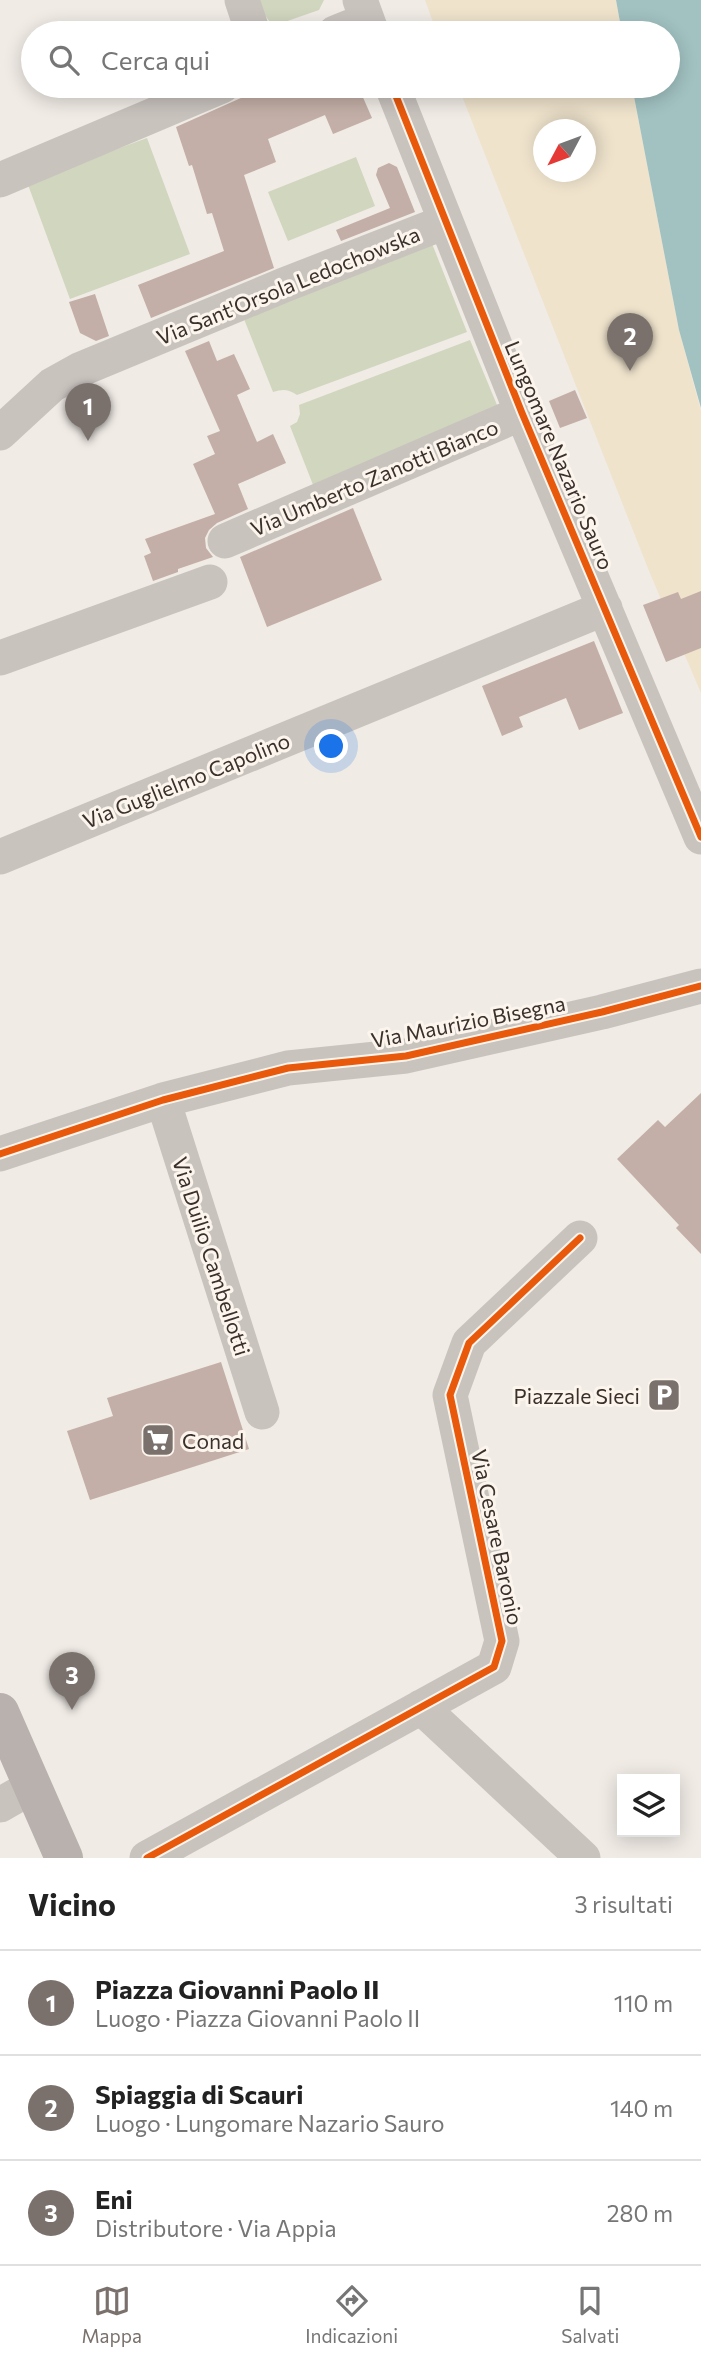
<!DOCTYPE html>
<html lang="it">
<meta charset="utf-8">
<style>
body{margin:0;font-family:Commissioner,sans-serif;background:#f6f6f6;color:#222}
.controls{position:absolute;right:21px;bottom:21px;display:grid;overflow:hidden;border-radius:0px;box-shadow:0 4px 18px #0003}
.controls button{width:63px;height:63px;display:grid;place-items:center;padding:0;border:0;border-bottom:2px solid #e0e0e0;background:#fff;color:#222;font:35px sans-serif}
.compass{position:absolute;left:533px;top:119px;width:63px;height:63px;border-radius:50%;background:#fff;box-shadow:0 4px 18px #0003;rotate:229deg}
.you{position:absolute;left:332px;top:747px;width:24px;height:24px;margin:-18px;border:5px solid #fff;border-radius:50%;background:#1a73e8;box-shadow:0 0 0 10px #1a73e833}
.badge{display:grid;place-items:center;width:46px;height:46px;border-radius:50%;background:#7a716c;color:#fff;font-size:23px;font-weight:700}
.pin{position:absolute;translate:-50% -58px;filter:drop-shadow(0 2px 4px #0008)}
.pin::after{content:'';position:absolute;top:37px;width:24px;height:21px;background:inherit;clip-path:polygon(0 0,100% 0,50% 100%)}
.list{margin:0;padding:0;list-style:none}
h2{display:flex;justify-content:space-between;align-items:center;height:91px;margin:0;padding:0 28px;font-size:30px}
h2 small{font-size:23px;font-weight:400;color:#767676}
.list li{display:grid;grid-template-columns:46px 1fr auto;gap:21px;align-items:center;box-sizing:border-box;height:105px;padding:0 28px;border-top:2px solid #e0e0e0}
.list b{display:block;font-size:26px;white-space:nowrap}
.list p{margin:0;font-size:23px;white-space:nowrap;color:#767676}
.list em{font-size:23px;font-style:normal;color:#767676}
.icon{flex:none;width:38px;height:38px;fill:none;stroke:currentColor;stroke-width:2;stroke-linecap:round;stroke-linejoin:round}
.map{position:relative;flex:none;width:701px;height:1858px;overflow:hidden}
.search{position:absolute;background:#fff;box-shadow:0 4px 18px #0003;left:21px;right:21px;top:21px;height:77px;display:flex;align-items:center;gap:18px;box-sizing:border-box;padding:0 24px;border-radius:38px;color:#767676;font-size:26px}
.sheet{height:406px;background:#fff}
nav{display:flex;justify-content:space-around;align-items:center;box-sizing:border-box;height:98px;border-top:2px solid #e0e0e0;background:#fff;font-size:19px;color:#767676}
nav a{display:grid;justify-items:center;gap:4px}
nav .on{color:#7a716c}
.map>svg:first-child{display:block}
.green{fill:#d1d6bf}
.sand{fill:#efe3cc;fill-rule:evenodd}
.water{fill:#a1c2c1}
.building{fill:#c3afa7}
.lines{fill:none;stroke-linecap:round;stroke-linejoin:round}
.minor{stroke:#c9c3be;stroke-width:35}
.major{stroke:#b8b1ad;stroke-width:38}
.cycleway-casing{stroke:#fbf5ee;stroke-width:11}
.cycleway{stroke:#e8590c;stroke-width:7}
.labels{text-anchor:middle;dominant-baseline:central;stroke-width:6;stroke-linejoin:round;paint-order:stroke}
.street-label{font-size:21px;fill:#3b302b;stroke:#fbf5ee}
.poi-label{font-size:21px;fill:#3b302b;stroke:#fbf5ee;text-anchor:end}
</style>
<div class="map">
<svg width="701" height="1858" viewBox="0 0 701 1858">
<rect width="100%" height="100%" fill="#f0ebe5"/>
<path class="green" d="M260,0H324L319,10L273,26L264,14Z
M147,138L190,254L70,299L27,182Z
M356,157L375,206L288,241L268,192Z
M431,241L467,332L297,395C288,389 283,389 273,392L242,314Z
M470,340L502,417L317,495L290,426L297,422L300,414L299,405Z"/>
<path class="sand" d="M425,0H616L622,33H437Z
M458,86H632L679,330L701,411V693L649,571ZM544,130H586V172H544Z"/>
<path class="water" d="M616,0H701V408L679,330L632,86H668V33H622Z"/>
<path class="building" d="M268,86H358L372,118L333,134L325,115L268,139L276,162L244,175L274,268L151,318L138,285L224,251L212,213L207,214L192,165L189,166L176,127Z
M389,163L397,167L415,212L341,241L336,230L390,208L376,175L378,168Z
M95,294L109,336L96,341L80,333L69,302Z
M209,341L217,361L234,354L250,389L237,395L257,442L273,434L286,463L238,484L248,509L217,523L209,530L205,538L206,548L213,557L178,569V572L153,581L144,556L151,553L145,539L215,514L193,464L215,454L207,436L220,431L185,351Z
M575,390L587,418L560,428L549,401Z
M353,508L382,580L267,627L240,557Z
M701,591V648L666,662L643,605L678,592L681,599Z
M594,641L623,713L579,730L566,698L519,717L523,727L502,736L482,686Z
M701,1093V1254L676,1228L679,1225L617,1159L658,1120L665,1127Z
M221,1362L249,1449L90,1500L67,1431L113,1416L107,1398Z"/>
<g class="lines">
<path class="minor" d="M242,0L253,33
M360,0L372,33
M335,33L367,20
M392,86L522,413L701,837
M0,180L222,86
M0,433L52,385L79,370L284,285L445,222
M225,541L522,413
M0,658L210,582
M0,857L605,608
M163,1100L262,1412
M0,1154L163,1100L288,1068L406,1056L602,1012L701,986
M421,1707L583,1858
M0,1805L33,1786
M147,1858L494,1667L502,1641L450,1395L469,1343L580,1238"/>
<path class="major" d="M0,1712L64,1858"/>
<defs>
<path id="cycleway" d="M392,86L522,413L701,837
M0,1154L163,1100L288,1068L406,1056L602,1012L701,986
M147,1858L494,1667L502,1641L450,1395L469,1343L580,1238"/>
</defs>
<use href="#cycleway" class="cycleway-casing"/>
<use href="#cycleway" class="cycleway"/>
</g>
<defs>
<symbol id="parking-square" viewBox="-11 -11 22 22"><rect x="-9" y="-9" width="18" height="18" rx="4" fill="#7a716c" stroke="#fbf5ee"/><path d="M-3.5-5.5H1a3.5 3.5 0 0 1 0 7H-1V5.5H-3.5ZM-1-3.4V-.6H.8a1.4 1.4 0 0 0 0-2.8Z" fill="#fff"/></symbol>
<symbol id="supermarket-square" viewBox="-11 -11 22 22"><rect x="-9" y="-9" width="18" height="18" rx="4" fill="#7a716c" stroke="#fbf5ee"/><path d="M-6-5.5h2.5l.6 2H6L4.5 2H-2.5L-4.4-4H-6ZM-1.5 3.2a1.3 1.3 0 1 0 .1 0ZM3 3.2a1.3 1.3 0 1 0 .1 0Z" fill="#fff"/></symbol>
</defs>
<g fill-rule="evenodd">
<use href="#parking-square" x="645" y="1376" width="38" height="38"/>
<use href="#supermarket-square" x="139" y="1421" width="38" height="38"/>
</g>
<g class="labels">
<g class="street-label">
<text transform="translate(288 285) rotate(-22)">Via Sant'Orsola Ledochowska</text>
<text transform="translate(560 455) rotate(67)">Lungomare Nazario Sauro</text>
<text transform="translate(374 477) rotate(-23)">Via Umberto Zanotti Bianco</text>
<text transform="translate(186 780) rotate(-22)">Via Guglielmo Capolino</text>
<text transform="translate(468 1021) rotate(-11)">Via Maurizio Bisegna</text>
<text transform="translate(212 1256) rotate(72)">Via Duilio Cambellotti</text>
<text transform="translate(498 1537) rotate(78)">Via Cesare Baronio</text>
</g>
<g class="poi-label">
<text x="640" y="1395">Piazzale Sieci</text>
<text x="182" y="1440" text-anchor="start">Conad</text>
</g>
</g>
</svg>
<div class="controls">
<button><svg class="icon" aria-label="layers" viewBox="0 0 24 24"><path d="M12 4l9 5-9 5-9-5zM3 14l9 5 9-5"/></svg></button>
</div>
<svg class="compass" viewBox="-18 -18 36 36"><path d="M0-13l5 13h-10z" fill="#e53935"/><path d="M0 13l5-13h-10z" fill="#767676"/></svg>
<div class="you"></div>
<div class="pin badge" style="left:88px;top:441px">1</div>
<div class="pin badge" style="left:630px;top:371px">2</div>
<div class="pin badge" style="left:72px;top:1710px">3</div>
<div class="search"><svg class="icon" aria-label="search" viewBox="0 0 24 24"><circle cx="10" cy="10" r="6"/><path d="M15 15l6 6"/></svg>Cerca qui</div>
</div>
<section class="sheet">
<h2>Vicino<small>3 risultati</small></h2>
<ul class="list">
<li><span class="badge">1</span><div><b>Piazza Giovanni Paolo II</b><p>Luogo · Piazza Giovanni Paolo II</p></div><em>110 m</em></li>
<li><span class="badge">2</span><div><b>Spiaggia di Scauri</b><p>Luogo · Lungomare Nazario Sauro</p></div><em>140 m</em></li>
<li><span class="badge">3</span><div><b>Eni</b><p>Distributore · Via Appia</p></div><em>280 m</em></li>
</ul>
</section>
<nav>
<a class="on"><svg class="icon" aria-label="map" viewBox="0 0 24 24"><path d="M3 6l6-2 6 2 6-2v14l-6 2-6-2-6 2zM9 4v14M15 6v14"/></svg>Mappa</a>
<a><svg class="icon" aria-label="directions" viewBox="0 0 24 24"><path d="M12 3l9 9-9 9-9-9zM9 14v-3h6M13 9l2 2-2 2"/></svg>Indicazioni</a>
<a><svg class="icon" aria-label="saved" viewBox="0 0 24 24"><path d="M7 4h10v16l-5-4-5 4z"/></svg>Salvati</a>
</nav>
